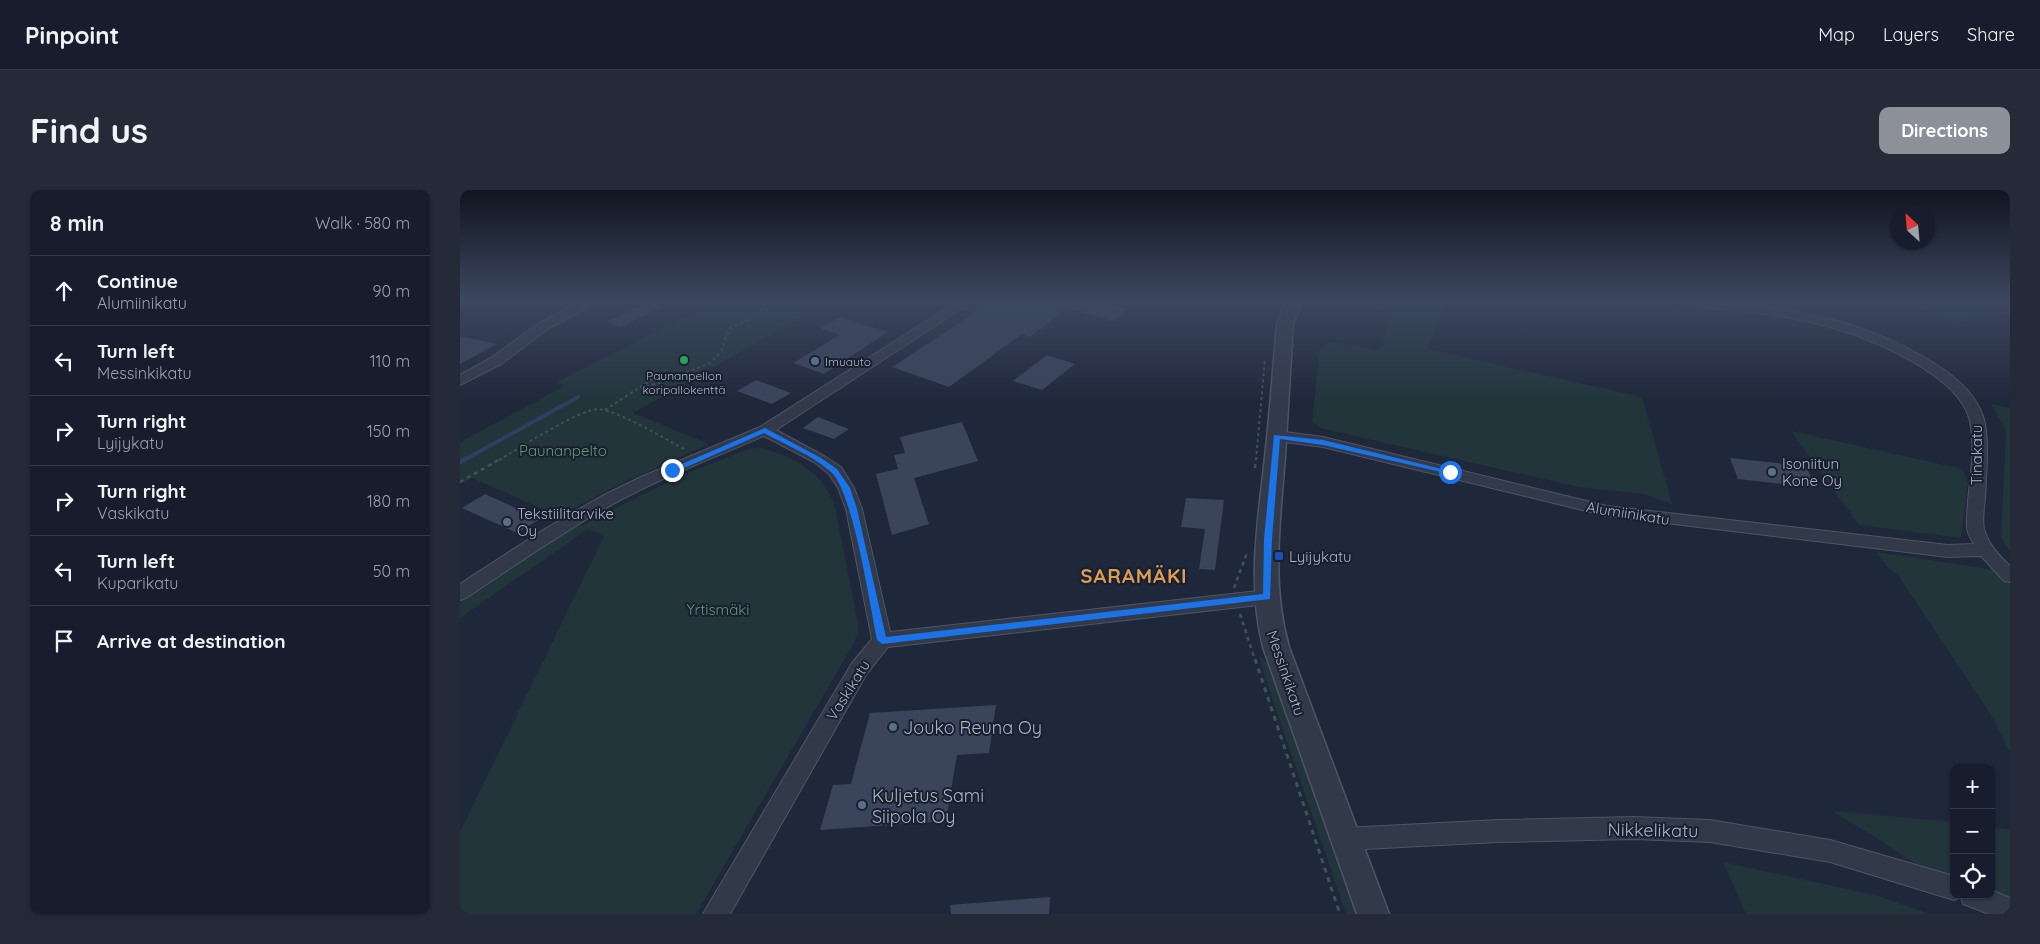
<!DOCTYPE html>
<meta charset="utf-8">
<style>
body{margin:0;font-family:Quicksand,sans-serif;background:#242a38;color:#f1f3f6}
.controls{position:absolute;right:15px;bottom:15px;display:grid;overflow:hidden;border-radius:10px;box-shadow:0 1px 4px #0004}
.controls button{width:45px;height:45px;display:grid;place-items:center;padding:0;border:0;border-bottom:1px solid #363b48;background:#171d2c;color:#f1f3f6;font:25px sans-serif}
.compass{position:absolute;left:1430px;top:15px;width:45px;height:45px;border-radius:50%;background:#171d2c;box-shadow:0 1px 4px #0004;rotate:334deg}
.stop{position:absolute;width:15px;height:15px;margin:-11px;border:4px solid #1a73e8;border-radius:50%;background:#fff}
.stop.end{background:#1a73e8;border-color:#fff;box-shadow:0 1px 5px #0008}
.list{margin:0;padding:0;list-style:none}
h2{display:flex;justify-content:space-between;align-items:center;height:65px;margin:0;padding:0 20px;font-size:21px}
h2 small{font-size:16px;font-weight:400;color:#9ea2a9}
.list li{display:grid;grid-template-columns:32px 1fr auto;gap:15px;align-items:center;box-sizing:border-box;height:70px;padding:0 20px;border-top:1px solid #363b48}
.list b{display:block;font-size:19px;white-space:nowrap}
.list p{margin:0;font-size:16px;white-space:nowrap;color:#9ea2a9}
.list em{font-size:16px;font-style:normal;color:#9ea2a9}
.icon{flex:none;width:28px;height:28px;fill:none;stroke:currentColor;stroke-width:2;stroke-linecap:round;stroke-linejoin:round}
.map{position:relative;flex:none;width:1550px;height:724px;overflow:hidden;border-radius:10px}
header{display:flex;align-items:center;gap:30px;box-sizing:border-box;height:70px;padding:0 25px;background:#171d2c;border-bottom:1px solid #363b48}
header strong{font-size:24px}
nav{display:flex;gap:28px;margin-inline-start:auto;font-size:18px}
.intro{display:flex;align-items:center;justify-content:space-between;box-sizing:border-box;height:120px;padding:0 30px}
h1{margin:0;font-size:35px}
.button{padding:12px 22px;border-radius:10px;background:#8c9099;color:#fff;font-size:18px;font-weight:700}
main{display:flex;gap:30px;padding:0 30px}
aside{flex:1;background:#171d2c;border-radius:10px;box-shadow:0 1px 4px #0004}
.map>svg:first-child{display:block}
.green{fill:#21353b}
.lines{fill:none;stroke-linecap:round;stroke-linejoin:round}
.stream-far1{stroke:#2f3e61;stroke-width:4}
.stream{stroke:#2f3e61;stroke-width:4.5}
.building{fill:#3a445b}
.minor-casing{stroke:#4d5465;stroke-width:2}
.tertiary-casing{stroke:#4d5465;stroke-width:3}
.path-far2{stroke:#3e5258;stroke-width:2;stroke-dasharray:3 3;stroke-linecap:butt}
.path-far1{stroke:#3e5258;stroke-width:2.5;stroke-dasharray:4 4;stroke-linecap:butt}
.path{stroke:#3e5258;stroke-width:3;stroke-dasharray:5 5;stroke-linecap:butt}
.minor{fill:#323a4a;fill-rule:evenodd}
.tertiary{fill:#323a4a;fill-rule:evenodd}
.route{fill:#1a73e8}
.leisure-dot{fill:#2e9e5b;stroke:#181f2f;stroke-width:2}
.service-dot{fill:#5c6f8a;stroke:#181f2f;stroke-width:2}
.transit-dot{fill:#1a4fb4;stroke:#181f2f;stroke-width:2}
.labels{text-anchor:middle;dominant-baseline:central;stroke-width:4;stroke-linejoin:round;paint-order:stroke}
.far-poi-label{font-size:12px;fill:#adb4c7;stroke:#181f2f;text-anchor:start}
.park-label{font-size:15px;fill:#629a75;stroke:#181f2f}
.street-label{font-size:15px;fill:#adb4c7;stroke:#181f2f}
.poi-label{font-size:15px;fill:#adb4c7;stroke:#181f2f;text-anchor:start}
.near-poi-label{font-size:18px;fill:#adb4c7;stroke:#181f2f;text-anchor:start}
.near-street-label{font-size:18px;fill:#adb4c7;stroke:#181f2f}
.district-label{font-size:20px;font-weight:bold;letter-spacing:1px;fill:#dd9e52;stroke:#181f2f}
</style>
<header>
<strong>Pinpoint</strong>
<nav><a>Map</a><a>Layers</a><a>Share</a></nav>
</header>
<div class="intro"><h1>Find us</h1><a class="button">Directions</a></div>
<main>
<aside>
<h2>8 min<small>Walk · 580 m</small></h2>
<ul class="list">
<li><svg class="icon" aria-label="ahead" viewBox="0 0 24 24"><path d="M12 20V5M6 11l6-6 6 6"/></svg><div><b>Continue</b><p>Alumiinikatu</p></div><em>90 m</em></li>
<li><svg class="icon" aria-label="left" viewBox="0 0 24 24"><path d="M17 20v-9H6M10 6l-5 5 5 5"/></svg><div><b>Turn left</b><p>Messinkikatu</p></div><em>110 m</em></li>
<li><svg class="icon" aria-label="right" viewBox="0 0 24 24"><path d="M7 20v-9h11M14 6l5 5-5 5"/></svg><div><b>Turn right</b><p>Lyijykatu</p></div><em>150 m</em></li>
<li><svg class="icon" aria-label="right" viewBox="0 0 24 24"><path d="M7 20v-9h11M14 6l5 5-5 5"/></svg><div><b>Turn right</b><p>Vaskikatu</p></div><em>180 m</em></li>
<li><svg class="icon" aria-label="left" viewBox="0 0 24 24"><path d="M17 20v-9H6M10 6l-5 5 5 5"/></svg><div><b>Turn left</b><p>Kuparikatu</p></div><em>50 m</em></li>
<li><svg class="icon" aria-label="arrive" viewBox="0 0 24 24"><path d="M6 21V4h12l-3 4 3 4H6"/></svg><div><b>Arrive at destination</b></div></li>
</ul>
</aside>
<div class="map">
<svg width="1550" height="724" viewBox="0 0 1550 724">
<rect width="100%" height="100%" fill="#1f273a"/>
<path class="green" d="M256,111H370L173,223L249,254L162,293L99,326L12,288L0,294V252L105,196L97,192Z
M872,111H987L967,159L1182,207L1212,314L1184,304L1119,297L860,238L852,232L860,158L872,152L917,160L920,159L932,126L928,122Z
M1442,111H1550V125L1526,121L1498,133Z
M1531,214L1550,218V362L1541,347L1546,241Z
M1331,241L1502,279L1508,293L1501,348L1399,335Z
M301,258C333,266 366,284 375,318L398,433V442L394,453L236,724H6L0,720V642L144,346L128,339L0,428V411L111,337L122,336L165,313L227,283L289,259Z
M1416,362L1535,380L1550,393V563L1530,523L1437,384L1429,379Z
M799,465L811,476L899,724H886L802,478Z
M1373,621L1494,632V695L1482,690Z
M1531,637L1550,640V716L1531,705Z
M1263,672L1422,707L1469,724H1286Z"/>
<g class="lines">
<path class="stream-far1" d="M4,270L118,207"/>
<path class="stream" d="M0,272L7,268"/>
</g>
<path class="building" d="M188,112L203,116L161,137L146,132Z
M531,112H642L668,118L653,131L608,118L570,147L562,144L489,197L432,177Z
M380,127L428,142L364,184L333,173L380,145L360,138Z
M0,146L37,154L0,174Z
M587,165L615,174L582,200L553,191Z
M296,190L331,203L312,214L277,201Z
M358,227L389,239L374,249L343,238Z
M502,232L518,271L454,288L469,334L432,345L416,284L438,279L434,265L445,263L440,247Z
M1270,268L1346,276L1356,298L1278,289Z
M25,304L80,329L57,343L2,318Z
M726,308L764,310L755,380L739,379L745,339L721,337Z
M536,515L529,563L497,565L486,631L360,640L373,595L391,594L410,523Z
M590,707L589,724H491L490,715Z"/>
<g class="lines">
<defs>
<path id="minor" d="M123,111H140L89,138L41,174L0,195V185L31,168L81,132Z
M498,111H513L316,240L364,266L381,277L394,298L402,319L430,442L807,400L814,402L816,407L814,412L807,414L428,457L406,485L270,724H243L392,473L412,449L386,319L378,298L369,284L354,272L304,246C253,268 200,288 151,315C101,343 54,376 6,408L0,410V394L80,342L140,307L181,287L300,237Z
M1211,111C1303,111 1393,123 1472,172C1495,186 1520,206 1525,234C1529,258 1526,284 1525,309C1524,318 1522,330 1524,339C1528,354 1539,365 1550,376V392L1544,391L1521,366L1488,367L1147,326L863,257L817,251L812,249L809,246L812,243L817,241L863,247L1147,316L1488,355L1514,354C1511,349 1507,343 1507,337C1506,328 1508,319 1508,310C1511,285 1515,256 1510,231C1504,207 1483,191 1463,178C1384,128 1308,123 1217,115Z
M1173,627L1250,630L1370,650L1494,686V705H1531V700L1550,708V724H1529L1503,714L1501,707L1494,710L1370,672L1250,652L1173,649L1038,652L885,660L877,657L873,649L877,641L885,638L1038,630Z"/>
<path id="tertiary" d="M826,111H842L833,134C830,178 828,223 825,267C820,331 811,395 829,457L929,724H897L803,457C787,394 798,331 805,267C810,223 813,178 817,134Z"/>
</defs>
<use href="#minor" class="minor-casing"/>
<use href="#tertiary" class="tertiary-casing"/>
<path class="path-far2" d="M180,197L206,180
M145,220L177,199L206,191L250,173L261,162L269,139C282,131 302,127 306,111
M39,270C58,259 121,218 139,219C161,222 205,249 226,260
M796,270L805,169"/>
<path class="path-far1" d="M795,278L796,268
M0,292L42,268
M774,398L787,363
M780,424L795,470"/>
<path class="path" d="M795,469L880,724"/>
<use href="#minor" class="minor"/>
<use href="#tertiary" class="tertiary"/>
</g>
<linearGradient id="sky" x2="0" y2="1"><stop stop-color="#111520"/><stop offset="0.52" stop-color="#3c4760"/><stop offset="1" stop-color="#3c4760" stop-opacity="0"/></linearGradient>
<rect width="1550" height="213" fill="url(#sky)"/>
<path class="route" d="M305,238L361,268L377,279L390,298L397,319L426,447L803,404L804,349L814,245L863,250L994,282L990,284L863,255L820,249L812,349L810,409L422,454L417,450C410,416 393,301 371,282C352,265 326,255 304,243L215,282L208,280Z"/>
<circle class="leisure-dot" cx="224" cy="170" r="5"/>
<g class="service-dot">
<circle cx="355" cy="171" r="5"/>
<circle cx="1312" cy="282" r="5"/>
<circle cx="47" cy="332" r="5"/>
<circle cx="433" cy="537" r="5"/>
<circle cx="402" cy="615" r="5"/>
</g>
<rect class="transit-dot" x="814" y="361" width="10" height="10" rx="2.5"/>
<g class="labels">
<g class="far-poi-label">
<text x="365" y="171">Imuauto</text>
<text x="224" y="185" text-anchor="middle">Paunanpellon<tspan x="224" dy="14">koripallokenttä</tspan></text>
</g>
<g class="park-label">
<text x="103" y="260">Paunanpelto</text>
<text x="258" y="419">Yrtismäki</text>
</g>
<g class="street-label">
<text transform="translate(1516 265) rotate(-90)">Tinakatu</text>
<text transform="translate(1168 323) rotate(9)">Alumiinikatu</text>
<text transform="translate(826 483) rotate(71)">Messinkikatu</text>
<text transform="translate(388 500) rotate(-58)">Vaskikatu</text>
</g>
<g class="poi-label">
<text x="1322" y="273">Isoniitun<tspan x="1322" dy="17">Kone Oy</tspan></text>
<text x="57" y="323">Tekstiilitarvike<tspan x="57" dy="17">Oy</tspan></text>
<text x="829" y="366">Lyijykatu</text>
</g>
<g class="near-poi-label">
<text x="443" y="537">Jouko Reuna Oy</text>
<text x="412" y="605">Kuljetus Sami<tspan x="412" dy="21">Siipola Oy</tspan></text>
</g>
<g class="near-street-label">
<text transform="translate(1193 640) rotate(1)">Nikkelikatu</text>
</g>
<g class="district-label">
<text x="674" y="385">SARAMÄKI</text>
</g>
</g>
</svg>
<div class="controls">
<button>+</button>
<button>−</button>
<button><svg class="icon" aria-label="locate" viewBox="0 0 24 24"><circle cx="12" cy="12" r="6"/><path d="M12 2v4M12 18v4M2 12h4M18 12h4"/></svg></button>
</div>
<svg class="compass" viewBox="-18 -18 36 36"><path d="M0-13l5 13h-10z" fill="#e53935"/><path d="M0 13l5-13h-10z" fill="#9ea2a9"/></svg>
<div class="stop" style="left:990px;top:282px"></div>
<div class="stop end" style="left:212px;top:280px"></div>
</div>
</main>
